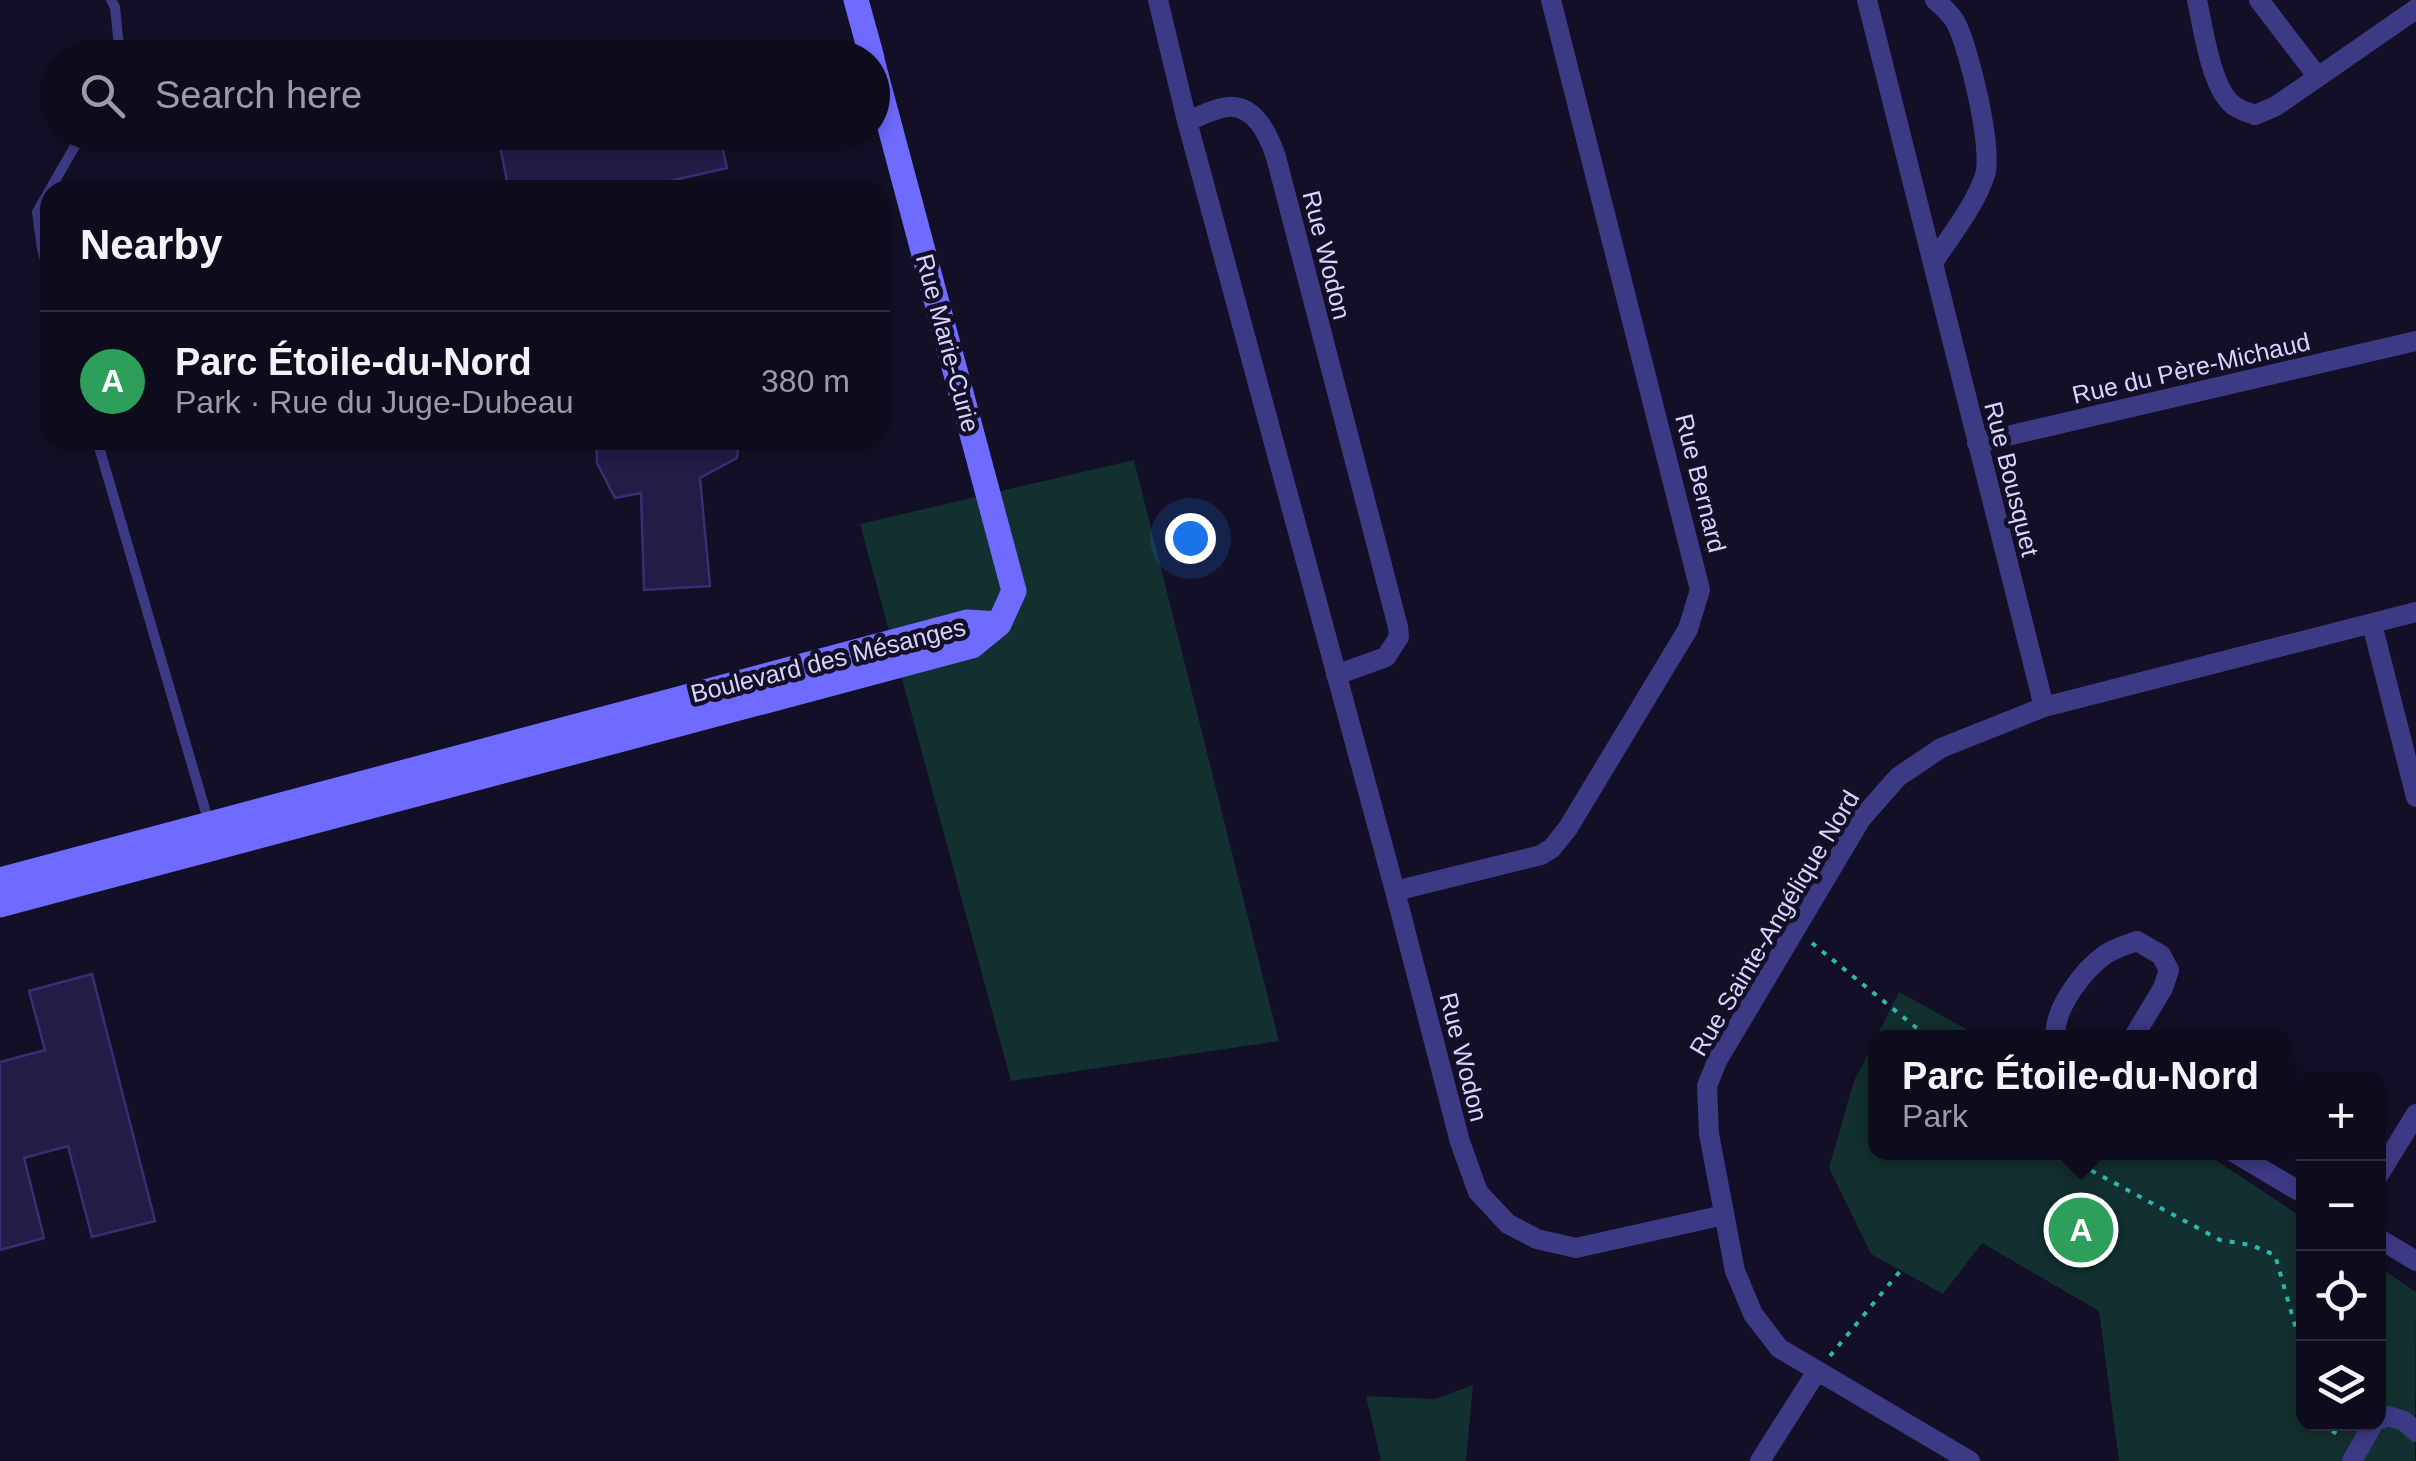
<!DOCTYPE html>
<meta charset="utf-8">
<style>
body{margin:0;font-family:Helvetica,sans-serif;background:#171425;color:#f1f3f6}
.controls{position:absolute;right:30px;bottom:30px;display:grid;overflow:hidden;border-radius:20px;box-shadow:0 5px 15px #0003}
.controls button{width:90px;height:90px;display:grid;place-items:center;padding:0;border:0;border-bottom:2px solid #2e2b3b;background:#0e0b1c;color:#f1f3f6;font:50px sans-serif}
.you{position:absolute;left:1190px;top:538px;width:35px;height:35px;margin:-25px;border:8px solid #fff;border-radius:50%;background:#1a73e8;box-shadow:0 0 0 15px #1a73e833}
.badge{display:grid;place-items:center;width:65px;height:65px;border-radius:50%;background:#d93025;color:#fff;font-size:32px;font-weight:700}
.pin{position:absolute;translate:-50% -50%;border:5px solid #fff;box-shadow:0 2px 10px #0006}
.popup{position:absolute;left:1868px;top:1030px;width:425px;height:130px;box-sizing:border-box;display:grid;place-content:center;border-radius:20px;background:#0e0b1c;filter:drop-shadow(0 2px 8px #0005);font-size:32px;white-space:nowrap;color:#9b9ba3}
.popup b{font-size:38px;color:#f1f3f6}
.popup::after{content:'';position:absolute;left:50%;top:100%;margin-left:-20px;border:20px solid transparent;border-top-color:#0e0b1c}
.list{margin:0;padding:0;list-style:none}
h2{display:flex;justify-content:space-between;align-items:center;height:130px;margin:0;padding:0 40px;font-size:42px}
h2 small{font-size:32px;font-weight:400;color:#9b9ba3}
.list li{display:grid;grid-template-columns:65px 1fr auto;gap:30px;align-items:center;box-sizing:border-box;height:140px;padding:0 40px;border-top:2px solid #2e2b3b}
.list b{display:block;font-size:38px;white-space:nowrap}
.list p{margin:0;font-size:32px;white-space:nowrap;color:#9b9ba3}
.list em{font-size:32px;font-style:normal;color:#9b9ba3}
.icon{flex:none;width:55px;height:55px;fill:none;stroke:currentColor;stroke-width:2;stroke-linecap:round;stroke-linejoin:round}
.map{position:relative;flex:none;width:2416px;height:1461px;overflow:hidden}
.search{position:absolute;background:#0e0b1c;box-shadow:0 5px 15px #0003;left:40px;top:40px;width:850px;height:110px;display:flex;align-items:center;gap:25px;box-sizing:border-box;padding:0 35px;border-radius:55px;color:#9b9ba3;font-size:38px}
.panel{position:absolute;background:#0e0b1c;box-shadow:0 5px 15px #0003;left:40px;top:180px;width:850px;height:270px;border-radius:30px}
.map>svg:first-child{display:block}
.green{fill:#12302f}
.building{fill:#241b47;stroke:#3b2d73;stroke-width:2.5}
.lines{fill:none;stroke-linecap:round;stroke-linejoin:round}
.path{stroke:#2fb8b0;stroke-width:4;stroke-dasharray:5 8;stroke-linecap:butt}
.lane{stroke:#3d3a85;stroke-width:10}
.street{stroke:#3d3a85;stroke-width:20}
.secondary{stroke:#6f6bff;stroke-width:25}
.labels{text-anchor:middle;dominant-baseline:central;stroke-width:9;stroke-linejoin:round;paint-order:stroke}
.street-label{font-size:25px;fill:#d9d4ff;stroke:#130f26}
</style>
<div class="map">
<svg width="2416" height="1461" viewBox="0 0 2416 1461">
<rect width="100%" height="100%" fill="#130f26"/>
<path class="green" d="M1134,460L1279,1041L1011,1081L860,524Z
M1899,992L1981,1037L1876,1038Z
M1876,1038V1152L2205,1153L2303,1218L2304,1424H2378L2379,1267L2416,1292L2415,1461H2119L2099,1311L1982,1243L1943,1294L1871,1254L1829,1168L1854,1081Z
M1473,1385L1466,1461H1381L1366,1396L1435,1399Z"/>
<path class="building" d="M648,45L651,58H595Z
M497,132H719L727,168L630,190H509Z
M596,440H739L737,458L700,478L710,586L644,590L641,493L615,498L597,463Z
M92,974L155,1221L92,1237L68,1146L24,1158L44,1238L0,1250V1062L45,1050L29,991Z"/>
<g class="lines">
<path class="path" d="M1812,943L1929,1038
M2057,1152L2220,1240L2251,1245L2275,1255L2304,1357
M1830,1356L1901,1270
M2321,1424L2342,1437"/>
<path class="lane" d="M111,0L115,7L120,58
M50,278L42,249L37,212L83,132
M97,440L209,823"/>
<path class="street" d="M1158,0L1187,121L1395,891L1460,1142L1478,1192L1508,1224L1537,1239L1576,1248L1724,1215
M1867,0L2044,707
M2197,0C2203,27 2211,88 2233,105C2239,110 2248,112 2255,115L2276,106L2416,9
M2259,0L2317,76
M1187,121C1199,117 1215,108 1227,107C1255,104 1269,136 1276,157L1398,627L1399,637L1386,657L1336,675
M1933,263C1950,236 1975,206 1985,175C1993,148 1969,48 1956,23C1951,14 1942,6 1935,0
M1977,443L2416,341
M2372,624L2416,797
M1395,891L1541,855L1552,848L1568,828L1688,629L1700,590L1551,0
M2056,1038C2052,1010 2084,969 2106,954C2115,948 2126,945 2137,941L2161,955L2169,970L2163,988L2133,1038
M2233,1152L2304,1194
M2378,1176L2416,1114
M2378,1238L2416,1261
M2378,1420L2389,1416L2404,1421L2416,1432
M1760,1461L1817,1371
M1970,1461L1779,1348L1753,1314L1735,1271L1709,1134L1707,1086L1717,1061L1861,819L1898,777L1941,748L2044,707L2416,612
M2352,1461L2373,1424"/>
<path class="secondary" d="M856,0L872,58
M0,880L967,622L999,624
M0,905L972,646L999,624L1014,591L872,60"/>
</g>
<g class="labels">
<g class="street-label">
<text transform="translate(1327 255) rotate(76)">Rue Wodon</text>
<text transform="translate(948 343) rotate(75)">Rue Marie-Curie</text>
<text transform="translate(2191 368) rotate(-13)">Rue du Père-Michaud</text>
<text transform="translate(2012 479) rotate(76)">Rue Bousquet</text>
<text transform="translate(1701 483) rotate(76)">Rue Bernard</text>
<text transform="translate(828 660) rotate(-14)">Boulevard des Mésanges</text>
<text transform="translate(1774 923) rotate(-59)">Rue Sainte-Angélique Nord</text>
<text transform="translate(1464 1057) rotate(76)">Rue Wodon</text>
</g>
</g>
</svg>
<div class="controls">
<button>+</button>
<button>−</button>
<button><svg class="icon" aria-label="locate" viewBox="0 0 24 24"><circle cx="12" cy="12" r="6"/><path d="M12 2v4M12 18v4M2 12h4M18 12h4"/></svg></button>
<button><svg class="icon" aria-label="layers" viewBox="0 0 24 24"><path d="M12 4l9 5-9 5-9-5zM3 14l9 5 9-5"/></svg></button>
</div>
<div class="you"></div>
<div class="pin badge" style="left:2081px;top:1230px;background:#2e9e5b">A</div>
<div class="popup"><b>Parc Étoile-du-Nord</b>Park</div>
<div class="search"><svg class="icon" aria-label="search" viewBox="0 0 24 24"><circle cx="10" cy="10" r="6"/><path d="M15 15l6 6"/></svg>Search here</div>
<section class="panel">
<h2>Nearby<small></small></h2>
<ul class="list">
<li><span class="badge" style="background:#2e9e5b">A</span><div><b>Parc Étoile-du-Nord</b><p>Park · Rue du Juge-Dubeau</p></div><em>380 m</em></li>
</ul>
</section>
</div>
